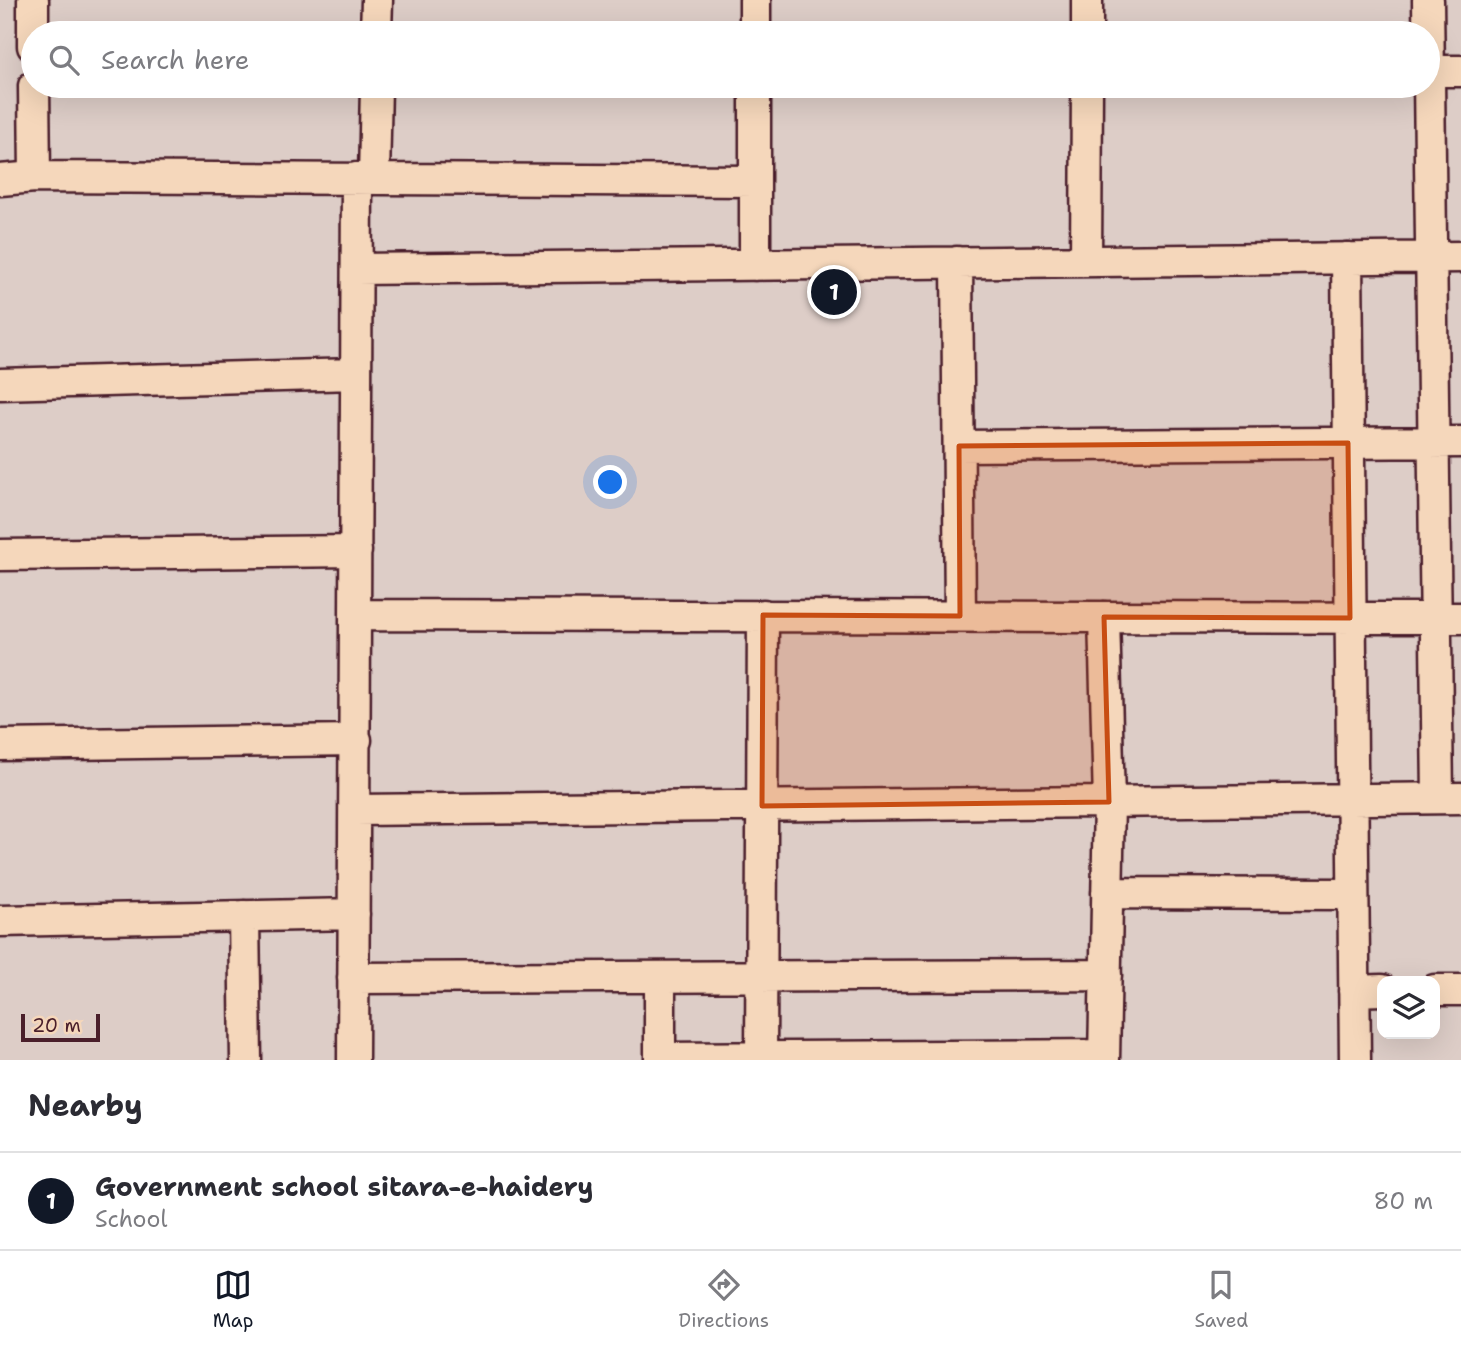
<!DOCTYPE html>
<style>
body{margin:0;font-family:"Shantell Sans",sans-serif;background:#f7f7f7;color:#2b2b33}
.controls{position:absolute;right:21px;bottom:21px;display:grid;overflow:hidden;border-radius:14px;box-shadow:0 7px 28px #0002}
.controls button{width:63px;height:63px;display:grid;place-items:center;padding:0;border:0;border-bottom:2px solid #e1e1e2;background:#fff;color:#2b2b33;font:35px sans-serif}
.scale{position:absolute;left:21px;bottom:18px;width:79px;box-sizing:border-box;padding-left:7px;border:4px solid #4a1f2b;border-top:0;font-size:19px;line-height:24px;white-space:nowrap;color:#4a1f2b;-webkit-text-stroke:5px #f5d7bb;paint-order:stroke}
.you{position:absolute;left:611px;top:483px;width:24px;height:24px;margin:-18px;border:5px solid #fff;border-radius:50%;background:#1a73e8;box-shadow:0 0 0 10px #1a73e833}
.badge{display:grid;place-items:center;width:46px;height:46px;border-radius:50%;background:#111827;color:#fff;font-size:23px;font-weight:700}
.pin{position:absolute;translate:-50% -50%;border:4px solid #fff;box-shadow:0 2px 7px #0006}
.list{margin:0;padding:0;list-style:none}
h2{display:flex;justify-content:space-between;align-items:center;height:91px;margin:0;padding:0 28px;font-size:30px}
h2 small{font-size:23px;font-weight:400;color:#7c7c81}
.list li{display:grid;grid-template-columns:46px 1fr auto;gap:21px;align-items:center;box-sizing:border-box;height:98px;padding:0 28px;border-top:2px solid #e1e1e2}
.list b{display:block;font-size:26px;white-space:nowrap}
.list p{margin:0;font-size:23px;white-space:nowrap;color:#7c7c81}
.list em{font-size:23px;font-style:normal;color:#7c7c81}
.icon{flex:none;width:38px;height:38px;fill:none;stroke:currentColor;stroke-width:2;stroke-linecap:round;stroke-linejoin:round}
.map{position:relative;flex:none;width:1461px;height:1060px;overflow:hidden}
.search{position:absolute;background:#fff;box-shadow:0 7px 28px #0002;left:21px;right:21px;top:21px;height:77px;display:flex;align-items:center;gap:18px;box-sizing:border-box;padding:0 24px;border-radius:38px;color:#7c7c81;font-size:26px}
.sheet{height:189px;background:#fff}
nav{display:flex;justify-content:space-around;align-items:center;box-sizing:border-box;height:98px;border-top:2px solid #e1e1e2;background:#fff;font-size:19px;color:#7c7c81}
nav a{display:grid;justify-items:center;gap:4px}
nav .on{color:#111827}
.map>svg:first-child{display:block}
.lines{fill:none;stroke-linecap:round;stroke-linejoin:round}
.street-casing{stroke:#4a1f2b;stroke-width:35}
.street{stroke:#f5d7bb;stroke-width:30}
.marked{fill:#c84d12;fill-opacity:0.2;stroke:#c84d12;stroke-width:5;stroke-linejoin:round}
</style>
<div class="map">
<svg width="1461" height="1060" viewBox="0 0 1461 1060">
<rect width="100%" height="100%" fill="#ddcdc7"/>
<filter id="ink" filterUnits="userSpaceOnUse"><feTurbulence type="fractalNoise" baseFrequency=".0143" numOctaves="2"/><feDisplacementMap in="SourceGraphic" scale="14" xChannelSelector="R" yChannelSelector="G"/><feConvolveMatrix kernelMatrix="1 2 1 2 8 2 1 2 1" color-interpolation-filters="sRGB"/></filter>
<g filter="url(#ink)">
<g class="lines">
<defs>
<path id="street" d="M33,0V46
M755,0V33
M1087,0V33
M1428,0L1438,798
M376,33L377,0
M1428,71H1461
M34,86L35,177
M755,86V265
M374,178L376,86
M0,180L35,177L755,181
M1347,258L1355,1060
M1086,261L1087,86
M957,262L960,616
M357,269L1461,257
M0,384L356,374
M959,446L1461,442
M0,555L356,551
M356,615L1461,618
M0,745L356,740
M356,810L1461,798
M1107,893L1353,894
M244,916L246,1060
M0,921L354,914
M660,977V1060
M353,978L1106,975
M1435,990H1461
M1354,991L1382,990
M660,1058L1104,1055
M353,1060L357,178
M761,1060L763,615
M1104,1060L1109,802L1104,617"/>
</defs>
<use href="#street" class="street-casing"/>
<use href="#street" class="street"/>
</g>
</g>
<path class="marked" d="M1348,443L1350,618L1104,617L1109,802L762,806L763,615L960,616L959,446Z"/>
</svg>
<div class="controls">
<button><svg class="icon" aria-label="layers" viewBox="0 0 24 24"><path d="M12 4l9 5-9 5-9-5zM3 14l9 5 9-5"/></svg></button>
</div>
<div class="scale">20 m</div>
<div class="you"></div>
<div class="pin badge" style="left:834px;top:292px">1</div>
<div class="search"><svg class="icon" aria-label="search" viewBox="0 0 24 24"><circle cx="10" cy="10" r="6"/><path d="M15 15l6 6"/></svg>Search here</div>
</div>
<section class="sheet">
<h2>Nearby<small></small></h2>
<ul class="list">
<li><span class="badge">1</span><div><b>Government school sitara-e-haidery</b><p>School</p></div><em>80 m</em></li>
</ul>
</section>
<nav>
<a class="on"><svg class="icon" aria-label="map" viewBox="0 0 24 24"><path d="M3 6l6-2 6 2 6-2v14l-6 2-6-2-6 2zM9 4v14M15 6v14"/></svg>Map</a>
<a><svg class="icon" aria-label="directions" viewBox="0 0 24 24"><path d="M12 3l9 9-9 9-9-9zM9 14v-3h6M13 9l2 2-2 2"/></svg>Directions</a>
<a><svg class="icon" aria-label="saved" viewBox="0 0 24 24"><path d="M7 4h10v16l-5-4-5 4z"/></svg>Saved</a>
</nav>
